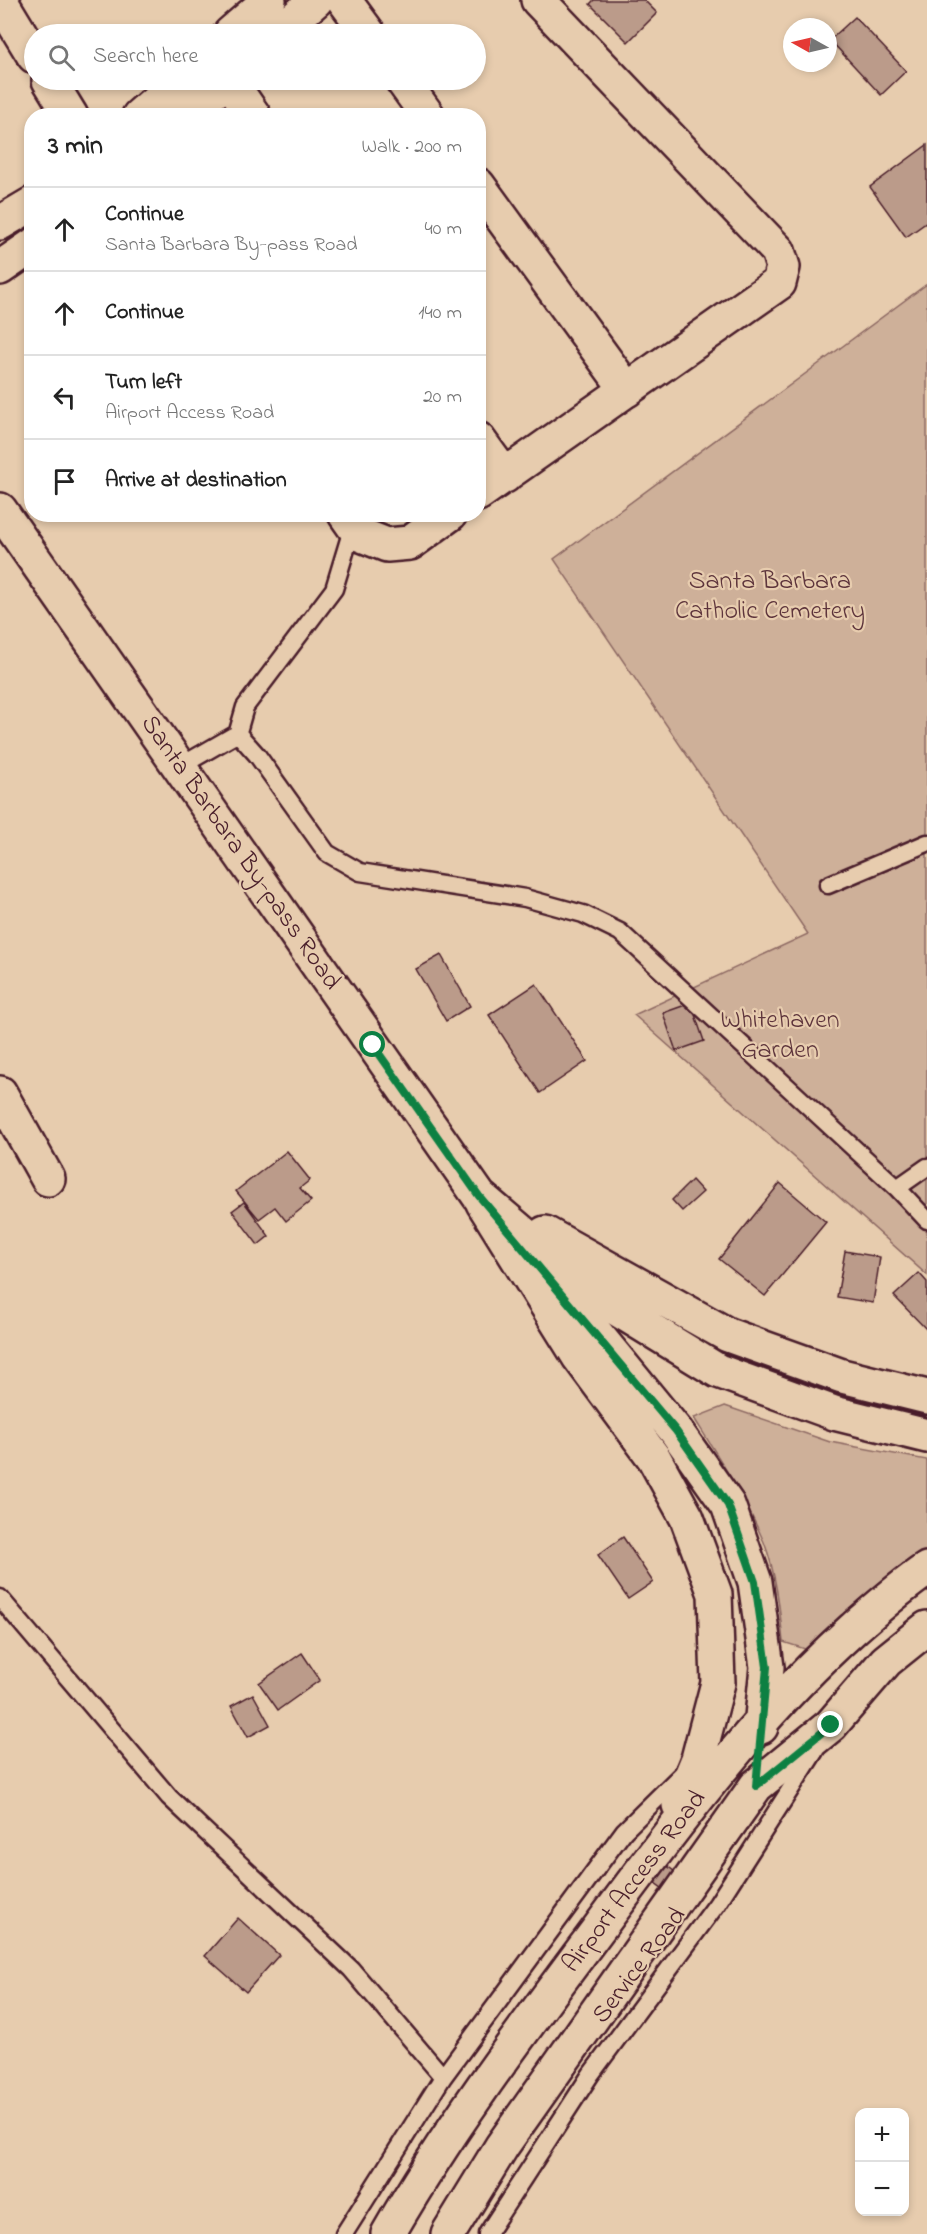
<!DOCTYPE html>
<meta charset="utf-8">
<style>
body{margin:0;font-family:"Indie Flower",sans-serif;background:#f6f6f6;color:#222}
.controls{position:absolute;right:18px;bottom:18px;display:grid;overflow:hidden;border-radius:12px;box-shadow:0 3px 9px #0003}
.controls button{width:54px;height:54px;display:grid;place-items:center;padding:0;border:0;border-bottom:2px solid #e0e0e0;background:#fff;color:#222;font:30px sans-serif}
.compass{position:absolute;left:783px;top:18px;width:54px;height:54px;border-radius:50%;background:#fff;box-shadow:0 3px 9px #0003;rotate:278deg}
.stop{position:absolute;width:18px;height:18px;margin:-14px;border:4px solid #0b8043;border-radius:50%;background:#fff}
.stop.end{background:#0b8043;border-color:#fff;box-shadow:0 2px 6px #0008}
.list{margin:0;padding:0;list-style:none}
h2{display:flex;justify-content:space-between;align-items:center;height:78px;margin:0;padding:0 24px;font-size:26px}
h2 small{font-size:20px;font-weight:400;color:#767676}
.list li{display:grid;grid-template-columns:39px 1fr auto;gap:18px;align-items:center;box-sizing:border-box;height:84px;padding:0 24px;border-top:2px solid #e0e0e0}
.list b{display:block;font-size:22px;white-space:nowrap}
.list p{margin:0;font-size:20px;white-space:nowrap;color:#767676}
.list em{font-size:20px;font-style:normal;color:#767676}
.icon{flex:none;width:33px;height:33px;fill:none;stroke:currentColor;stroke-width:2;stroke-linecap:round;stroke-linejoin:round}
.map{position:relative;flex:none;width:927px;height:2234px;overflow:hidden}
.search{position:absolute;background:#fff;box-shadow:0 3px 9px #0003;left:24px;top:24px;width:462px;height:66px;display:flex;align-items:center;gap:15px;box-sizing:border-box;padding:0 21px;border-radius:33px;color:#767676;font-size:22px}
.panel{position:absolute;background:#fff;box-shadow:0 3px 9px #0003;left:24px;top:108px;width:462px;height:414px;border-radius:24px}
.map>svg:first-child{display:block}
.green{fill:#ceb099;stroke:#8c6862;stroke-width:1.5}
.building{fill:#bb9b8a;stroke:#4a1f2b;stroke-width:1.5}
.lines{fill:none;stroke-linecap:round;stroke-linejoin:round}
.lane-casing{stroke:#4a1f2b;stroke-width:21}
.street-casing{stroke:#4a1f2b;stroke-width:38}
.secondary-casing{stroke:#4a1f2b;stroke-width:38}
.primary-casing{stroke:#4a1f2b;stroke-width:38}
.lane{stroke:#e7ccae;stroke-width:16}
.street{stroke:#e7ccae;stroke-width:33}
.secondary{stroke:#e7ccae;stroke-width:33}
.primary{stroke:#e7ccae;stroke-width:33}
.route{stroke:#0b8043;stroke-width:8}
.labels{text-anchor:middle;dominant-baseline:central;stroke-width:4.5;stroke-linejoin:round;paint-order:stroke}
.park-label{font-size:26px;fill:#5e353c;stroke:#e7ccae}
.street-label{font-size:26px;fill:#4a1f2b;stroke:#e7ccae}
</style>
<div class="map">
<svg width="927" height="2234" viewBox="0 0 927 2234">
<rect width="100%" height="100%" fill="#e7ccae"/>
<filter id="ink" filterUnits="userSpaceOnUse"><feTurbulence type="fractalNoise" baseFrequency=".0167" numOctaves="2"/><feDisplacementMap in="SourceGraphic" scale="12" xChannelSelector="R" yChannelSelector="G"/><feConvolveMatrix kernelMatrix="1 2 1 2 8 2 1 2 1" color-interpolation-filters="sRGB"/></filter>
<g filter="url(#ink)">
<path class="green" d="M927,284V1275L634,1015L808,934L554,559Z
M725,1406L830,1442L927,1460V1552L805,1649L783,1642C780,1609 776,1573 764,1542C745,1498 719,1458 694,1418Z"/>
<path class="building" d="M594,0H644L657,13L628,42L590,4Z
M855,17L906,71L881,95L830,40Z
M927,145V222L906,237L870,187Z
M441,955L470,1006L446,1021L416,969Z
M536,984L587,1061L540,1093L489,1015Z
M691,1003L704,1041L676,1051L663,1013Z
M287,1151L310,1180L300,1188L311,1201L286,1221L275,1207L259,1219L236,1191Z
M692,1180L703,1192L682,1211L672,1200Z
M780,1183L826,1222L765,1296L719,1259Z
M244,1202L269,1236L258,1245L232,1211Z
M845,1251L880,1257L873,1303L837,1297Z
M919,1273L927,1282V1330L894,1296Z
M623,1537L653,1582L628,1599L598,1555Z
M302,1653L320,1680L278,1710L259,1683Z
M253,1694L270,1725L248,1737L231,1706Z
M663,1863L678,1874L666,1891L651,1880Z
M238,1918L279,1955L246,1992L205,1956Z"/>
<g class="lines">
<defs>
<path id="lane" d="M237,735L245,707L334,589L353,526
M179,767L233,736H240L257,755L327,853L360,872L525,898L583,914L620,932L897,1188L927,1220
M828,885L927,843
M897,1188L927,1167
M0,1598L169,1797L351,1969L443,2077
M344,2234L443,2077L624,1831L684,1772
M487,2234L591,2074L717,1904L815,1751"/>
<path id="street" d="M0,0L34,56
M344,0L369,34
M230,34L269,0
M277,34L316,0
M49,80L71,116
M229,80L254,116
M402,80L428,116
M139,116L180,80
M186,116L227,80
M478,185L627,390
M0,223L32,204
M0,268L32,246
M478,439L505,476
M478,494L779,283L783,267L778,251L538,0
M345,514L359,534L387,545L410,543L450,514
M0,1093L48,1179"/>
<path id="secondary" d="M483,1203L579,1357L654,1458L687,1518L715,1594L718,1683L698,1759L679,1805
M547,1274L676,1431L728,1505L755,1582L767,1667L761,1727
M388,2234C449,2128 523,2030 596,1932C675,1825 754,1718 853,1629C877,1608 900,1587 927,1569
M448,2234L502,2146L756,1786L831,1725L886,1661L927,1628"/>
<path id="primary" d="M0,510L479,1196L599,1298L718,1371L834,1413L927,1436
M545,1233L728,1335L842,1376L927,1397"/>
</defs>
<use href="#lane" class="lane-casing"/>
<use href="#street" class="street-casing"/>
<use href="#secondary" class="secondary-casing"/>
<use href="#primary" class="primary-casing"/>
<use href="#lane" class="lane"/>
<use href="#street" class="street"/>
<use href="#secondary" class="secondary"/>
<use href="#primary" class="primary"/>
</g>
</g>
<g class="lines" filter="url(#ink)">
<path class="route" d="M373,1045L479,1196L676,1431L728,1505L755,1582L767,1667L756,1786L831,1725"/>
</g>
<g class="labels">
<g class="park-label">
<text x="770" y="582">Santa Barbara<tspan x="770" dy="30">Catholic Cemetery</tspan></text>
<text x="780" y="1021">Whitehaven<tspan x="780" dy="30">Garden</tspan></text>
</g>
<g class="street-label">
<text transform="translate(240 853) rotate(55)">Santa Barbara By-pass Road</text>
<text transform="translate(635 1882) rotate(-53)">Airport Access Road</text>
<text transform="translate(640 1966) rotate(-53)">Service Road</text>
</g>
</g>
</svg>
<div class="controls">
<button>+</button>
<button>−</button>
</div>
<svg class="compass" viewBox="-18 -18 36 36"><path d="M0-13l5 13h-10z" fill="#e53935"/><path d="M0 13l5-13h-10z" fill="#767676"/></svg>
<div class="stop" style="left:373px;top:1045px"></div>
<div class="stop end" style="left:831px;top:1725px"></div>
<div class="search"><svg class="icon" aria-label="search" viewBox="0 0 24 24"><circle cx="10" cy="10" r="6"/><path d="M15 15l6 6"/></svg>Search here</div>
<section class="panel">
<h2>3 min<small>Walk · 200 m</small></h2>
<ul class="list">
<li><svg class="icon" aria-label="ahead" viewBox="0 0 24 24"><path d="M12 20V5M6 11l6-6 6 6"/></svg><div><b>Continue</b><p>Santa Barbara By-pass Road</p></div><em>40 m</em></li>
<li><svg class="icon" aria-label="ahead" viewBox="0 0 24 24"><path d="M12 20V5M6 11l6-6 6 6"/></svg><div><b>Continue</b></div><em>140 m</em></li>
<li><svg class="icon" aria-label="left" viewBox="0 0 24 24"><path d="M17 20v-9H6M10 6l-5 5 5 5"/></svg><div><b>Turn left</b><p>Airport Access Road</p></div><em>20 m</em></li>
<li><svg class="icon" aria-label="arrive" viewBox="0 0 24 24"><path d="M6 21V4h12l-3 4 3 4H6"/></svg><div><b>Arrive at destination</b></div></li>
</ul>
</section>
</div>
